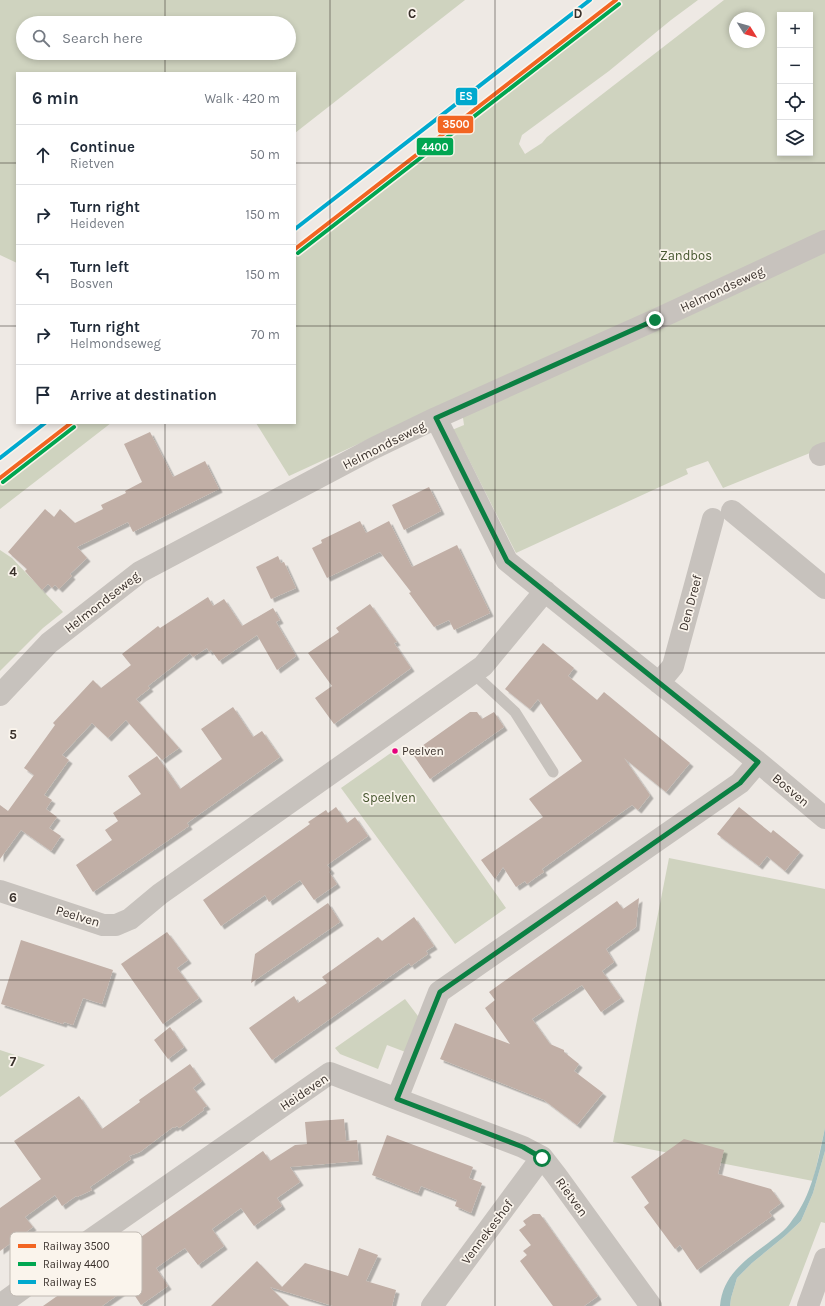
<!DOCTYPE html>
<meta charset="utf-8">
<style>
body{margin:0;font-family:Karla,sans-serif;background:#f2f2f3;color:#1f2937}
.controls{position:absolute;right:12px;top:12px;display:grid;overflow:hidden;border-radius:0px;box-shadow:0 2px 6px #0003}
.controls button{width:36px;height:36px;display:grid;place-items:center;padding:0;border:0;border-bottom:1px solid #e0e1e3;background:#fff;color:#1f2937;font:20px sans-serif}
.compass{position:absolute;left:729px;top:12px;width:36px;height:36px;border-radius:50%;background:#fff;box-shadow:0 2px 6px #0003;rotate:127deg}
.stop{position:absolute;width:12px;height:12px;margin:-9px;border:3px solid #0b8043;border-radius:50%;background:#fff}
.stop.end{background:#0b8043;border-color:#fff;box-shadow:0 1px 4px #0008}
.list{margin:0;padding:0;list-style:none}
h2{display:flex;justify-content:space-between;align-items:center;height:52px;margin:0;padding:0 16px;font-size:17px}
h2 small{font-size:13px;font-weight:400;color:#747a83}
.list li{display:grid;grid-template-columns:26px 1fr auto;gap:12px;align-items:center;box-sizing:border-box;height:60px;padding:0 16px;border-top:1px solid #e0e1e3}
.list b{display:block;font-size:15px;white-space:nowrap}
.list p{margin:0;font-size:13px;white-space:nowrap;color:#747a83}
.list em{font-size:13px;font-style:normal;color:#747a83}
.icon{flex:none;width:22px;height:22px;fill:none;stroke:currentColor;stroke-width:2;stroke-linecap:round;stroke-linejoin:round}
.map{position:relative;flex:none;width:825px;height:1306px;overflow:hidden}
.search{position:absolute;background:#fff;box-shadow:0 2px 6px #0003;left:16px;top:16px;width:280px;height:44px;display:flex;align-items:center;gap:10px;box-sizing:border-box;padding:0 14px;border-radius:22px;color:#747a83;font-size:15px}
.panel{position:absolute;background:#fff;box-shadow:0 2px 6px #0003;left:16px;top:72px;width:280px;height:352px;border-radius:0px}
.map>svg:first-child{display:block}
.green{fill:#cfd3bf;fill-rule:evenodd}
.water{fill:#a1bebe}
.building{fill:#c1afa6;filter:url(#shadow)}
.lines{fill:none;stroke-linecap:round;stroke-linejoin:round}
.service{stroke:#c7c2bd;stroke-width:11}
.minor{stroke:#c7c2bd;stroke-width:22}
.rail-1-casing{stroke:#faf4ec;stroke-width:7}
.rail-2-casing{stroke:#faf4ec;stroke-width:7}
.rail-3-casing{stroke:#faf4ec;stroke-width:7}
.rail-1{stroke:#f26522;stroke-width:4}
.rail-2{stroke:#00a651;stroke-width:4}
.rail-3{stroke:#00a9ce;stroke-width:4}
.route{stroke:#0b8043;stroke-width:5}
.grid{fill:none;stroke:#39302b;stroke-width:1;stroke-opacity:0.55}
.bus-dot{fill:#e5007d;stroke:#faf4ec;stroke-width:1.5}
.labels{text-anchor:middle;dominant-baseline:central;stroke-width:3.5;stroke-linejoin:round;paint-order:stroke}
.bus-label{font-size:12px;fill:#39302b;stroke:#faf4ec;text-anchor:start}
.park-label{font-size:13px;fill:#46562f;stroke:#faf4ec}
.street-label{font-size:13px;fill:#39302b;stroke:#faf4ec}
.key{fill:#faf4ec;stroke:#c0b9b2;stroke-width:1}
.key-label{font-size:11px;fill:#39302b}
.grid-label{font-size:13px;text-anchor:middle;font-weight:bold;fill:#39302b;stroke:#faf4ec;stroke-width:3.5;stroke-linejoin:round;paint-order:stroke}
.line-badge{stroke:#faf4ec;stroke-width:1.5}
.badge-label{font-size:11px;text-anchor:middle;font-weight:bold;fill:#fff}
</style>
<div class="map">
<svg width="825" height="1306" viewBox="0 0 825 1306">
<defs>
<filter id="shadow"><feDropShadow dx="3.5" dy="3.5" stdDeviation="0" flood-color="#0004"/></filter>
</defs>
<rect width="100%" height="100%" fill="#eee9e4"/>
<path class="green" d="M0,0H465L295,133V73H17V263L0,255ZM23,23H289V53H23Z
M621,0H698L671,20L609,71L522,135L519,144L525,154L542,143L547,137L724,0H825V447L723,488L708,461L686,469L688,474L516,553L463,448L452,430L464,425L460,397L289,476L256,423H295V251ZM780,15H810V153H780ZM735,18H759V42H735Z
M71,423H111L0,509V477Z
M0,550L12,558L63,612L43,628L0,671Z
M395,750L506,908L455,944L341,788Z
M669,858L825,889V1128L813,1181L613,1142Z
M405,999L421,1020L408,1053L387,1045L378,1069L340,1054L335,1048Z
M0,1050L45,1065L0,1097Z
M825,1151V1223L821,1222L789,1306H730L731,1298L737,1278L752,1263L785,1236L801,1221L813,1193Z"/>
<path class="water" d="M825,1128V1151L813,1193L801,1221L785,1236L752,1263L737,1278L731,1298L730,1306H720C723,1268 758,1253 783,1231C788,1227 792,1220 796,1215C813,1191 819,1156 825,1128Z"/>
<path class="building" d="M150,432L173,477L205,461L219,489L133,532L128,522L77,547L87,558L70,574L72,576L59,589L55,585L52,588L48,584L42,590L25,571L27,569L8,552L45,509L54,517L60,509L75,523L103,509L101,505L126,493L125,491L142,482L124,444Z
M429,487L441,511L404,530L392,505Z
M360,521L366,533L389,521L412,567L457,545L490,613L454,630L449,620L434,627L409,593L411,592L380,552L327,578L312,548L322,543L321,540Z
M278,556L281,563L284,562L296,588L271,599L256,567Z
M208,597L213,606L224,599L242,626L273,608L280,620L276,622L296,656L277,670L257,635L219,661L211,650L209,652L207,648L193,657L190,653L148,686L150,688L136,699L179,748L162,760L126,720L108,738L92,723L62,755L69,760L44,795L52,800L46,809L57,817L49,828L61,836L51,851L21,830L0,859V805L8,811L34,775L24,768L55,725L53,723L93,680L101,688L131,665L122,654L158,626L160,628Z
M370,604L397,642L394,643L411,668L334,724L315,698L332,686L308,653L339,632L336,628Z
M543,643L574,668L568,676L597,700L604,692L690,763L666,792L624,758L650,795L638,810L632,805L542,869L544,872L535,878L527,884L525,881L516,887L503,867L495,879L481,860L543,817L529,799L582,761L538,699L530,709L505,689Z
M233,707L253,737L262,731L280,757L187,823L189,826L93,892L76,865L112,840L105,830L118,821L113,813L141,794L128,776L157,756L180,789L222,759L201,729Z
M470,712H477L482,719L494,712L504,727L430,779L412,753Z
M336,807L347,823L355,817L368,836L327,865L331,870L329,872L337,884L314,900L300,880L269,902L265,895L221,926L203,900L310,824L308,822L326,810L328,813Z
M739,807L771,833L773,830L800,852L785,871L767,856L759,866L717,834Z
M639,898L636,927L606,949L614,962L602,971L621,998L601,1012L582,985L532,1019L550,1044L564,1050V1052L579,1064L574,1071L603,1093L577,1125L544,1100L440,1059L455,1023L510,1044L485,1008L495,1000L489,992L617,901L623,909Z
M328,903L340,922L251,983L255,954Z
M414,917L434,946L426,951L428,954L411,966L409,963L272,1060L249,1028L294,996L298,1003L327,983L322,977L378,937L382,941Z
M167,932L188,960L177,968L199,998L163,1024L121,964Z
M21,940L113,970L102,1004L83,998L73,1025L64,1022L63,1024L1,1004Z
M170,1027L184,1047L168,1059L154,1040Z
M190,1064L202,1081L193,1088L207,1106L203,1108L204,1110L179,1128L177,1126L174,1128L173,1127L140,1152L129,1156L131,1159L90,1187L92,1190L77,1197L76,1196L62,1206L55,1195L25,1217L33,1227L0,1251V1208L41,1179L14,1141L79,1096L102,1129L140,1102L139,1100Z
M344,1119L346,1141L357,1140L359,1161L290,1167L300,1182L277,1198L282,1206L254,1226L241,1208L212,1229L224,1246L198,1265L185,1248L170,1258L156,1268L168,1286L141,1305L129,1287L102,1306H43L263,1151L270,1161L295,1145L307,1144L305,1122Z
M387,1135L473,1167L469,1178L482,1183L471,1213L455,1206L457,1200L421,1186L418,1193L372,1175Z
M684,1139L724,1150L718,1174L771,1189L781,1203L769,1212L772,1216L697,1270L680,1245L675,1249L644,1207L649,1203L631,1177Z
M533,1214H540L598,1296L584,1306H553L520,1261L527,1255L523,1251L531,1245L519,1230L526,1225L523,1221Z
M359,1248L378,1255L366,1281L396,1290L392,1306H333L270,1287L289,1306H211L257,1261L282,1287L305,1263L348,1276Z"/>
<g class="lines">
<path class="service" d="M473,673L515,712L553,772"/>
<path class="minor" d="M436,418L507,561L758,762L825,818
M820,455L825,453
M732,511L825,588
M659,683L673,666L713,519
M0,695L49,643L140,572L374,448L436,418L655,320L825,241
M0,891L103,925H116L130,919L160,894L483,666L545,591
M397,1099L523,1147L542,1157L556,1175L651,1306
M0,1305L76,1250L330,1073L397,1099L439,992L740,783L758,762
M432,1306L542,1157
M808,1306L825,1259"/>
<defs>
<path id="rail-1" d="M295,249L616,0
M0,478L71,423"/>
<path id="rail-2" d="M298,253L619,4
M3,482L74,427"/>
<path id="rail-3" d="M295,229L590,0
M0,458L45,423"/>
</defs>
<use href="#rail-1" class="rail-1-casing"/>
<use href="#rail-2" class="rail-2-casing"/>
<use href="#rail-3" class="rail-3-casing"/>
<use href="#rail-1" class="rail-1"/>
<use href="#rail-2" class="rail-2"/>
<use href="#rail-3" class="rail-3"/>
</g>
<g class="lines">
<path class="route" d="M542,1158L523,1147L397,1099L440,992L740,783L758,762L507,561L436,418L655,320"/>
</g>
<path class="grid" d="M165,0V23M330,0V1306M495,0V1306M660,0V1306M165,53V73M0,163H17M295,163H825M0,326H17M295,326H825M165,423V1306M0,490H825M0,653H825M0,816H825M0,980H825M0,1143H825"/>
<circle class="bus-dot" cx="395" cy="751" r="3.5"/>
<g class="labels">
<g class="bus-label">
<text x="402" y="751">Peelven</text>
</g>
<g class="park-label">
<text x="686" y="255">Zandbos</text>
<text x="389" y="797">Speelven</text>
</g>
<g class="street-label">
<text transform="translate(722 289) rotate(-25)">Helmondseweg</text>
<text transform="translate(384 445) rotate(-27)">Helmondseweg</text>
<text transform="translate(102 602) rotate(-38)">Helmondseweg</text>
<text transform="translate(690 603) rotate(-75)">Den Dreef</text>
<text transform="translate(791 790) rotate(40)">Bosven</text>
<text transform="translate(78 916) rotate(17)">Peelven</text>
<text transform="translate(304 1092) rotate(-34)">Heideven</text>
<text transform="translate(572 1197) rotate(54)">Rietven</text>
<text transform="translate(487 1232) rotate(-53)">Vennekeshof</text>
</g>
</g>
<rect x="10" y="1232" width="132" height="64" rx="6" class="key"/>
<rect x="18" y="1244" width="18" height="4" fill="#f26522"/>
<rect x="18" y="1262" width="18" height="4" fill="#00a651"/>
<rect x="18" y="1280" width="18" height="4" fill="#00a9ce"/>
<g class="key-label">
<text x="43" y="1250">Railway 3500</text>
<text x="43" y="1268">Railway 4400</text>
<text x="43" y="1286">Railway ES</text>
</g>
<g class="grid-label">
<text x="412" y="18">C</text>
<text x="578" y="18">D</text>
<text x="13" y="576">4</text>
<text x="13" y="739">5</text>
<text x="13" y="902">6</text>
<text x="13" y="1066">7</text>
</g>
<g class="line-badge">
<rect x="455" y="87" width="23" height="19" rx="4" fill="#00a9ce"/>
<rect x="437" y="115" width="37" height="19" rx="4" fill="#f26522"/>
<rect x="416" y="137" width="38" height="19" rx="4" fill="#00a651"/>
</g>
<g class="badge-label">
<text x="466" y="100">ES</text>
<text x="456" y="128">3500</text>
<text x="435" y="151">4400</text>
</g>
</svg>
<div class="controls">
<button>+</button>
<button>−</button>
<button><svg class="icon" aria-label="locate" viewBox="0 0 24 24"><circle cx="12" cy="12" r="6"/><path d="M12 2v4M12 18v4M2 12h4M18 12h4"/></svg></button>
<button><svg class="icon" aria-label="layers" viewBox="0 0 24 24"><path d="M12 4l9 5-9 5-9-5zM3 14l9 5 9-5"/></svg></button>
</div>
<svg class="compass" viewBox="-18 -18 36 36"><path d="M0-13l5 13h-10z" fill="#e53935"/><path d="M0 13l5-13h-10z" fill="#747a83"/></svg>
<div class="stop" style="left:542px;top:1158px"></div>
<div class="stop end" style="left:655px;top:320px"></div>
<div class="search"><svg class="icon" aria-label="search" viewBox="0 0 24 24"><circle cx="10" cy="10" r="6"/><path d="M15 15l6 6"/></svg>Search here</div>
<section class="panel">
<h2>6 min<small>Walk · 420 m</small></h2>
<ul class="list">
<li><svg class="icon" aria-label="ahead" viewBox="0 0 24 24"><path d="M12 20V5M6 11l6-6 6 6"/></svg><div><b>Continue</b><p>Rietven</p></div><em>50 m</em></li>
<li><svg class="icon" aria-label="right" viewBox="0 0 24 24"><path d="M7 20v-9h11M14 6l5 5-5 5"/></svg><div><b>Turn right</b><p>Heideven</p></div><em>150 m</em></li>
<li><svg class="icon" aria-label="left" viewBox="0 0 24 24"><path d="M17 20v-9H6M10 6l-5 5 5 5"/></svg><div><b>Turn left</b><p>Bosven</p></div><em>150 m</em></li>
<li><svg class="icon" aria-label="right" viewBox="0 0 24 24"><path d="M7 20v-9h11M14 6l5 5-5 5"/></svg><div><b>Turn right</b><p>Helmondseweg</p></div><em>70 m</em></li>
<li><svg class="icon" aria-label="arrive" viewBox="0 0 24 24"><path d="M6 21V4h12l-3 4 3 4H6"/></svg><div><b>Arrive at destination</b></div></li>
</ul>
</section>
</div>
